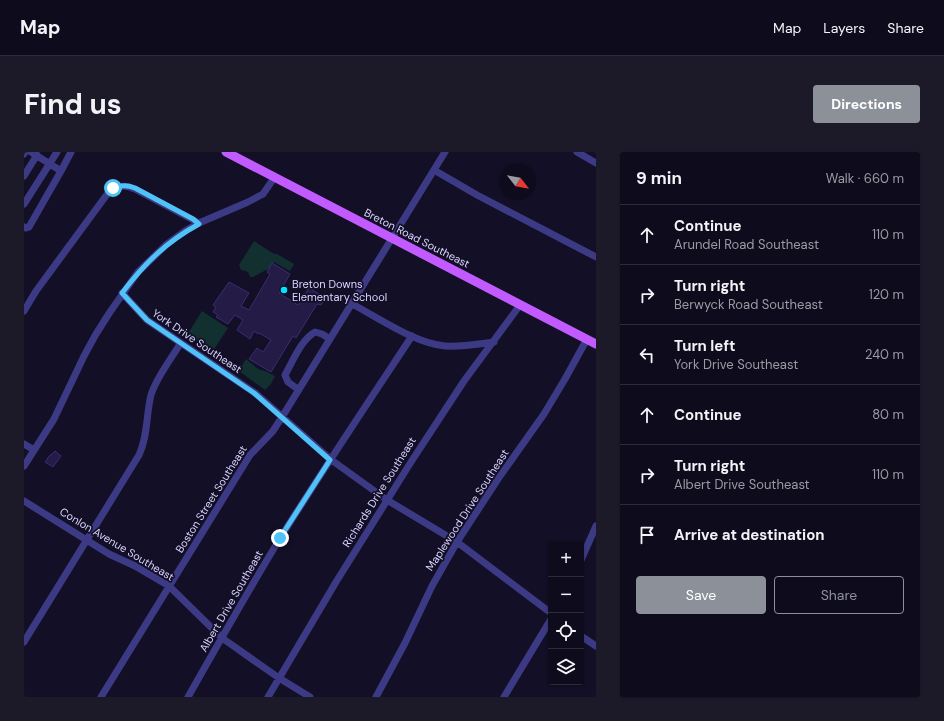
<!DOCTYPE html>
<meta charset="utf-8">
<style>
body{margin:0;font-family:"DM Sans",sans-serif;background:#1c1929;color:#f1f3f6}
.controls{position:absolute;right:12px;bottom:12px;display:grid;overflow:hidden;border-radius:4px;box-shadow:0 1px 3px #0004}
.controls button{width:36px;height:36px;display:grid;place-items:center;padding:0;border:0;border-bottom:1px solid #2e2b3b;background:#0e0b1c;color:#f1f3f6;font:20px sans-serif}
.compass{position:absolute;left:476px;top:12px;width:36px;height:36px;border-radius:50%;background:#0e0b1c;box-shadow:0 1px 3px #0004;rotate:121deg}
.stop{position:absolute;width:12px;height:12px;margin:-9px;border:3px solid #4fc3f7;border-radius:50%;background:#fff}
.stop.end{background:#4fc3f7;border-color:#fff;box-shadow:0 1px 4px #0008}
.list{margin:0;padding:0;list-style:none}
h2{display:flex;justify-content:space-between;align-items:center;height:52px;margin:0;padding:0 16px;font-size:17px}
h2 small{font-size:13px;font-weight:400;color:#9b9ba3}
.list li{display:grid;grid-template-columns:26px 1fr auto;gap:12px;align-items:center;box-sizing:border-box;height:60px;padding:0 16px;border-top:1px solid #2e2b3b}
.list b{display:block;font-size:15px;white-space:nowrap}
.list p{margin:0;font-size:13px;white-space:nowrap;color:#9b9ba3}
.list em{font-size:13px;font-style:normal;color:#9b9ba3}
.actions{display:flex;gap:8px;padding:12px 16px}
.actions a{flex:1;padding:9px 0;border:1px solid #8c9099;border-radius:4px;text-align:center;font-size:14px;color:#8c9099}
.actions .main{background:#8c9099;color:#fff}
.icon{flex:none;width:22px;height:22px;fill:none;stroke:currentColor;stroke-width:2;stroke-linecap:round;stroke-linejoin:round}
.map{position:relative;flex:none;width:572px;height:545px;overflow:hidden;border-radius:4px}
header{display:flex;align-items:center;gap:24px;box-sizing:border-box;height:56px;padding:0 20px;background:#0e0b1c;border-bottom:1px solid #2e2b3b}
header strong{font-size:19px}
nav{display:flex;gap:22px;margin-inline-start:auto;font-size:14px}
.intro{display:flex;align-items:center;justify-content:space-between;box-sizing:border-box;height:96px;padding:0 24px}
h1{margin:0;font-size:28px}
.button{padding:10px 18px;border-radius:4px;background:#8c9099;color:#fff;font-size:14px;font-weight:700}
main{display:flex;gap:24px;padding:0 24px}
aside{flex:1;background:#0e0b1c;border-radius:4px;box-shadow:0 1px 3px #0004}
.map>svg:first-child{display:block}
.green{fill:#12302f}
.building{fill:#241b47;stroke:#3b2d73}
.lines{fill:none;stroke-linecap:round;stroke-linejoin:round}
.minor{stroke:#3d3a85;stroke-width:7}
.major{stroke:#c25bff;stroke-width:9}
.route{stroke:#4fc3f7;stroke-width:5}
.poi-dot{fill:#00e5ff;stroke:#130f26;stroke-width:1.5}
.labels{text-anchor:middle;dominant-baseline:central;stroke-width:3.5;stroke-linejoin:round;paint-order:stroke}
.street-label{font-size:11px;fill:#d9d4ff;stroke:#130f26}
.poi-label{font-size:11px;fill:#d9d4ff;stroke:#130f26;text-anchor:start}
</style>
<header>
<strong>Map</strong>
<nav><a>Map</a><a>Layers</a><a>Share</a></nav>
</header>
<div class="intro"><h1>Find us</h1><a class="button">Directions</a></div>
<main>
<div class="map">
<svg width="572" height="545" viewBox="0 0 572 545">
<rect width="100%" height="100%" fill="#130f26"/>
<path class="green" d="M230,89L250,102H253L270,112L266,119L250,110L244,117L229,125H226C225,119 222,119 217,118L215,113Z
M178,159L204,176L189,199L163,183Z
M222,207L234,217L241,219L251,224L247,232L241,238L215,219Z"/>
<path class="building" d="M248,111L266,122L255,141L274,153L285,136L302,146L297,153L293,152L272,186L269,184L247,220L225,207L233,196L239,200L247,188L235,181L234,182L230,179L226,187L213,178L219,168L211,163L204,172L192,165L194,163L189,160L192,155L189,153L205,130L225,141L217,154L225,158L246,122L243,120Z
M31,299L37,304L29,315L21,310L26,303H27Z"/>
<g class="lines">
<path class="minor" d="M553,0L572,11
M0,2L1,0
M410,18L453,43L572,105
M37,19L47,0
M0,24L13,3
M0,52L33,0
M0,75L2,76L5,75L37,19L7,0
M98,141L123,168L231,241L306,307L363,348L433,390L527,461
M328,152C353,165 392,192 421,194C437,195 454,192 470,190
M0,159L12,139L84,41C92,33 100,32 111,37L175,71
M275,238L264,230L261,223C269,209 277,188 291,180L298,182L306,187
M0,292L10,298
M0,314L30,267L60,204L72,182L86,160L114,120L143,92L161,79L175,71L224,50L239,42L250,26
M0,349L85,402L111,414L145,434L198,486L255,526L286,545
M557,408L572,374
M557,484L572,494
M0,490L115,303C124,284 122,263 127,243C132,226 147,207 156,192
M77,545L226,303L249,279L258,265L421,0
M164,545C194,492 224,439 255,388C298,319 343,252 388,184
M244,545L312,430L387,310L440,229L496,153
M352,545L381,491L408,434L433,390L474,327L520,262L541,227L563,187
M480,545L527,467"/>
<path class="major" d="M202,0L572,192"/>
</g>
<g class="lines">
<path class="route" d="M89,36C98,33 103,33 111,36L169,67L175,72C142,90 121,111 98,141L123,168L230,241L306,308L256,386"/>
</g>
<circle class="poi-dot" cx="260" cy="138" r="4"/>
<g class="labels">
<g class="street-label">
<text transform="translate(393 86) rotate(27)">Breton Road Southeast</text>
<text transform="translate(173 189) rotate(34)">York Drive Southeast</text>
<text transform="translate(355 340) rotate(-58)">Richards Drive Southeast</text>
<text transform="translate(187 347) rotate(-58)">Boston Street Southeast</text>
<text transform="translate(443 358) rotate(-57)">Maplewood Drive Southeast</text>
<text transform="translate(93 392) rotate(31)">Conlon Avenue Southeast</text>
<text transform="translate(207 449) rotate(-60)">Albert Drive Southeast</text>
</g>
<g class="poi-label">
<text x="268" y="132">Breton Downs<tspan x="268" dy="13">Elementary School</tspan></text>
</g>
</g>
</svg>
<div class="controls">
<button>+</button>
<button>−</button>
<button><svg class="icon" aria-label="locate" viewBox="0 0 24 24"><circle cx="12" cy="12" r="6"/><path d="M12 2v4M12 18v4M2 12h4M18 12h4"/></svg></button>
<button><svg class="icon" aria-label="layers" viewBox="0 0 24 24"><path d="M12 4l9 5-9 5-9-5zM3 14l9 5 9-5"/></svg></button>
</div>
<svg class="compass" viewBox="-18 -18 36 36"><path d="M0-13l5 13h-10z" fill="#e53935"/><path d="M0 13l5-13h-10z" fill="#9b9ba3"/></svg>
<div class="stop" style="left:89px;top:36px"></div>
<div class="stop end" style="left:256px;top:386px"></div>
</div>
<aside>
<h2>9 min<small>Walk · 660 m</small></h2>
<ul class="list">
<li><svg class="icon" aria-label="ahead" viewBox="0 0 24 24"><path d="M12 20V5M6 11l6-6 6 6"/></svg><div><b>Continue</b><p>Arundel Road Southeast</p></div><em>110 m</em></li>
<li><svg class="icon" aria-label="right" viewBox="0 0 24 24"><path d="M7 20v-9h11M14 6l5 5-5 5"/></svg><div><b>Turn right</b><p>Berwyck Road Southeast</p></div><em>120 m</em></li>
<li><svg class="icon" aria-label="left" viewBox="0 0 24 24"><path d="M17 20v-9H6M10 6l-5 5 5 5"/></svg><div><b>Turn left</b><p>York Drive Southeast</p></div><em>240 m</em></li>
<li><svg class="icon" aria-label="ahead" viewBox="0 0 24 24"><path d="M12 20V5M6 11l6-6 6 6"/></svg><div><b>Continue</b></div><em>80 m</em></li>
<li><svg class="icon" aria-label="right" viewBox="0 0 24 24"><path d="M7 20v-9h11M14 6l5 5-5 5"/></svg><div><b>Turn right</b><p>Albert Drive Southeast</p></div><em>110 m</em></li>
<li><svg class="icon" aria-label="arrive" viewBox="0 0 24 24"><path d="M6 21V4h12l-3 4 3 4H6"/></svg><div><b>Arrive at destination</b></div></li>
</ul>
<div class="actions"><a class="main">Save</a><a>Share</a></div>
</aside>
</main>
